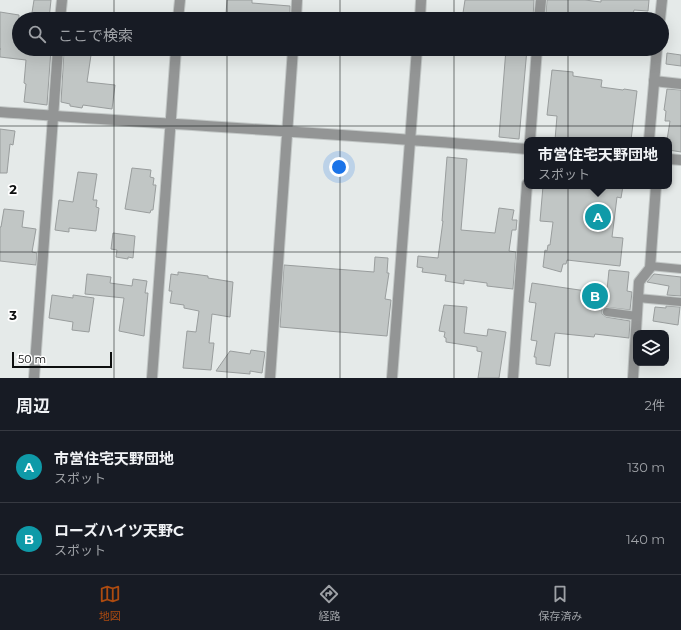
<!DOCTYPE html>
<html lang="ja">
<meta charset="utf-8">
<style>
body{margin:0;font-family:Montserrat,"Noto Sans JP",sans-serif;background:#242831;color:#f1f3f6}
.controls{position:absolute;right:12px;bottom:12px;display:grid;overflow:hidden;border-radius:8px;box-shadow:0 4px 16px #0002}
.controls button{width:36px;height:36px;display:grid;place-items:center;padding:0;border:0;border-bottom:1px solid #363941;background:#171b24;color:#f1f3f6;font:20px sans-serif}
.scale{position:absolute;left:12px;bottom:10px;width:100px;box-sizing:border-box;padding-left:4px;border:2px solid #0d0f0f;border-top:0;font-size:11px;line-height:14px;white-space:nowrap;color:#0d0f0f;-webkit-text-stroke:3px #fff;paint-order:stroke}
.you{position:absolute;left:339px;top:167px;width:14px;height:14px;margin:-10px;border:3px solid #fff;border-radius:50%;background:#1a73e8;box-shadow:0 0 0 6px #1a73e833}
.badge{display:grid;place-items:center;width:26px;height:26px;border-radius:50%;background:#ad4b10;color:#fff;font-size:13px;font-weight:700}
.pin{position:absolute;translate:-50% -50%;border:2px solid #fff;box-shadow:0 1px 4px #0006}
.popup{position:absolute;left:524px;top:137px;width:148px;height:52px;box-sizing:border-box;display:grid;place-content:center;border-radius:8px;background:#171b24;filter:drop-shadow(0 1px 3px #0005);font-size:13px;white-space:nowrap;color:#9ea1a6}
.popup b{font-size:15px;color:#f1f3f6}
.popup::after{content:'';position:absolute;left:50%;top:100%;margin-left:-8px;border:8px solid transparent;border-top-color:#171b24}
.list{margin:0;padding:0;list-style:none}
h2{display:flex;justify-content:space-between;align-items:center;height:52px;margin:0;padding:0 16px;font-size:17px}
h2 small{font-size:13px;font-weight:400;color:#9ea1a6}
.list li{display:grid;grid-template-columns:26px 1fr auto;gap:12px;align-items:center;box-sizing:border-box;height:72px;padding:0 16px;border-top:1px solid #363941}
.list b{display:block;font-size:15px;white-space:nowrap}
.list p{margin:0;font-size:13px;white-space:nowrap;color:#9ea1a6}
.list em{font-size:13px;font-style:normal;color:#9ea1a6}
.icon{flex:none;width:22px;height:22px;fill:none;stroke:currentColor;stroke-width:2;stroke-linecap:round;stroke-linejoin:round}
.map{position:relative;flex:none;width:681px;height:378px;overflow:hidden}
.search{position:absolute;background:#171b24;box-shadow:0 4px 16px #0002;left:12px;right:12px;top:12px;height:44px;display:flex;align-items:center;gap:10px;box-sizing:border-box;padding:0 14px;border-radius:22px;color:#9ea1a6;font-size:15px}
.sheet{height:196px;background:#171b24}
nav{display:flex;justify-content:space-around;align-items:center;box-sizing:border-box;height:56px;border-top:1px solid #363941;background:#171b24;font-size:11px;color:#9ea1a6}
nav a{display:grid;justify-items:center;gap:2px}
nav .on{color:#ad4b10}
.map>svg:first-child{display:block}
.building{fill:#c1c6c5;stroke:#999d9d}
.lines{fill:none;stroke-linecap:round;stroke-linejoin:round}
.service-casing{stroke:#c2c7c6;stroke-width:10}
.minor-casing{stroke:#c2c7c6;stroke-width:12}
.tertiary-casing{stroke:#c2c7c6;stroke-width:12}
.service{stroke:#939595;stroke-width:8}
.minor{stroke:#939595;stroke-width:10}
.tertiary{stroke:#939595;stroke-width:10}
.grid{fill:none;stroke:#0d0f0f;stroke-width:1;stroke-opacity:0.55}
.grid-label{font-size:13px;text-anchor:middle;font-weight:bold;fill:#0d0f0f;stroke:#fff;stroke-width:3.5;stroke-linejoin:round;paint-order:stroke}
</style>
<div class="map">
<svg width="681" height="378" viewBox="0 0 681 378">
<rect width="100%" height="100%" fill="#e5eae9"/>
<path class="building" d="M34,0H51L49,19H31Z
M227,0H252V3L290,6V19L251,15V19H240V15L226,14Z
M465,0H534L533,19H494V18L463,13Z
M547,0H585L601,2V0H649L648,11L634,10L632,19H607L593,17V19H586L546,13Z
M0,12L19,15V49H51L47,105L24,102L26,84L24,83L26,60L0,57V49H1H0Z
M506,49H527L519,139L499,137Z
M64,51L91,55L87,82L115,85L112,109L83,105L82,108L70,106V104L61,102Z
M667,53L681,55V66L666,64Z
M552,70L573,72V76L602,80L601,87L623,90L624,89L637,91L631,140H555L557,116L547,115Z
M667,89L681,90V152L669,150V140H667L670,121H665L666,111L664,110Z
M0,129L15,131L13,145L10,144L7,173H0Z
M447,157L467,159L461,230L495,233L499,208L514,210L512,220H517L516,230H512L509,251L516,252L513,289L487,286V283L464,280V284L445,281L446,275L422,272L423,268L417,267L418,256L438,258L443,221H442Z
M132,168L151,170L150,177L154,178L153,185H156L153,210H151L150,213L125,209Z
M78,172L97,174L93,200H97L96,207L99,208L96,231L69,228V232L55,230L59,200L73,202Z
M543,186H623L621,198L617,197L612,237L623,238L620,266L567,260L566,264H563L561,272L543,267L545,250L547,251L548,245H550L553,222L540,221Z
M4,209L24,211L22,227L36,229L32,252L37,253L36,265L0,261V227H1Z
M113,233L135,236L133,258L128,257V259L116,257L117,250L111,249Z
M375,257L388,258L387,273H389L385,299L391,300L387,336L280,327L284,265L374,272Z
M609,270L629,272L627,291L632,292L630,310L605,307L602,309V314L606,317L630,321L629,338L595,334L594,337L555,333L550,366L536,364V357H534L537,341L531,340L536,303L529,302L532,283L593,292L594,288L607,290Z
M178,272L208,276V278L233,282L230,317L212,314L209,343H214L211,370L183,368L187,331L196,332L199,311L184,308V305L170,303L172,291H169L171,274L178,275Z
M87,274L111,277L110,283L132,286L133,279L147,281L145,293H148L144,336L119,331L124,298L85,294Z
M654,274L681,277V296L667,295L669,286L647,282Z
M52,295L73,298V295L94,298L89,332L72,330L73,322L49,318Z
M444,305L467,307L464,333L487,336L488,329L506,332L499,378H478L482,352L477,351V347L446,342V338L444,337L445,332L439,331Z
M666,306L680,307L678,325L653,321L655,307L666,308Z
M251,350L265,352L262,373L250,371V374L216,371L230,351L250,354Z"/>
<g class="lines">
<defs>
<path id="service" d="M650,266L681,269
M638,298L681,302
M607,312L637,316"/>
<path id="minor" d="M60,19L62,0
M178,19L180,0
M296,19L297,0
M420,19L421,0
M539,19L541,0
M654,81L681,84
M0,112C176,125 352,134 527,149
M530,140L537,49
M669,159L681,160
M34,378L58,49
M152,378L176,49
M270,378L293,49
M392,378L417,49
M513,378L527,184
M633,378L639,282L650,268L656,186"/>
<path id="tertiary" d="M660,19L662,0
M649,140L657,49"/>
</defs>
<use href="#service" class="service-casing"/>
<use href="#minor" class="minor-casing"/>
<use href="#tertiary" class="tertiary-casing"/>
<use href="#service" class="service"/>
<use href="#minor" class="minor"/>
<use href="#tertiary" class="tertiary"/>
</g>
<path class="grid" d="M114,0V19M227,0V19M340,0V19M454,0V19M568,0V19M114,49V378M227,49V378M340,49V378M454,49V378M568,49V378M0,126H681M0,252H681"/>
<g class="grid-label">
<text x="13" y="194">2</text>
<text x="13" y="320">3</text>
</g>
</svg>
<div class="controls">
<button><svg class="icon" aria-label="layers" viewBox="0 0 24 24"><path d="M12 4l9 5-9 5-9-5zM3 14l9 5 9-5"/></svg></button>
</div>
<div class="scale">50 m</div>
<div class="you"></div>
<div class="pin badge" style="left:598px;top:217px;background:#0f9aa8">A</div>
<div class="popup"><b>市営住宅天野団地</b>スポット</div>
<div class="pin badge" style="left:595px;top:296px;background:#0f9aa8">B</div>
<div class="search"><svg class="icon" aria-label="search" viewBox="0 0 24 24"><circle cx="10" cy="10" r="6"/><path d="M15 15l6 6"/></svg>ここで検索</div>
</div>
<section class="sheet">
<h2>周辺<small>2件</small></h2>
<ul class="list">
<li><span class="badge" style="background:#0f9aa8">A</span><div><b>市営住宅天野団地</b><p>スポット</p></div><em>130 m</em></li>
<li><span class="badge" style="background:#0f9aa8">B</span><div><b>ローズハイツ天野C</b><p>スポット</p></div><em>140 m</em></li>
</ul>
</section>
<nav>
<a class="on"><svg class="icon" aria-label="map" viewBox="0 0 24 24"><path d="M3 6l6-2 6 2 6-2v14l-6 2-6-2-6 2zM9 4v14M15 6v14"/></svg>地図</a>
<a><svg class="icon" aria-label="directions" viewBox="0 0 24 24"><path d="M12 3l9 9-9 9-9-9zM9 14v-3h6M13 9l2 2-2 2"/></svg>経路</a>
<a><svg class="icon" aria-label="saved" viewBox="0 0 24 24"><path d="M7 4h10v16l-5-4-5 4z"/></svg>保存済み</a>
</nav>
